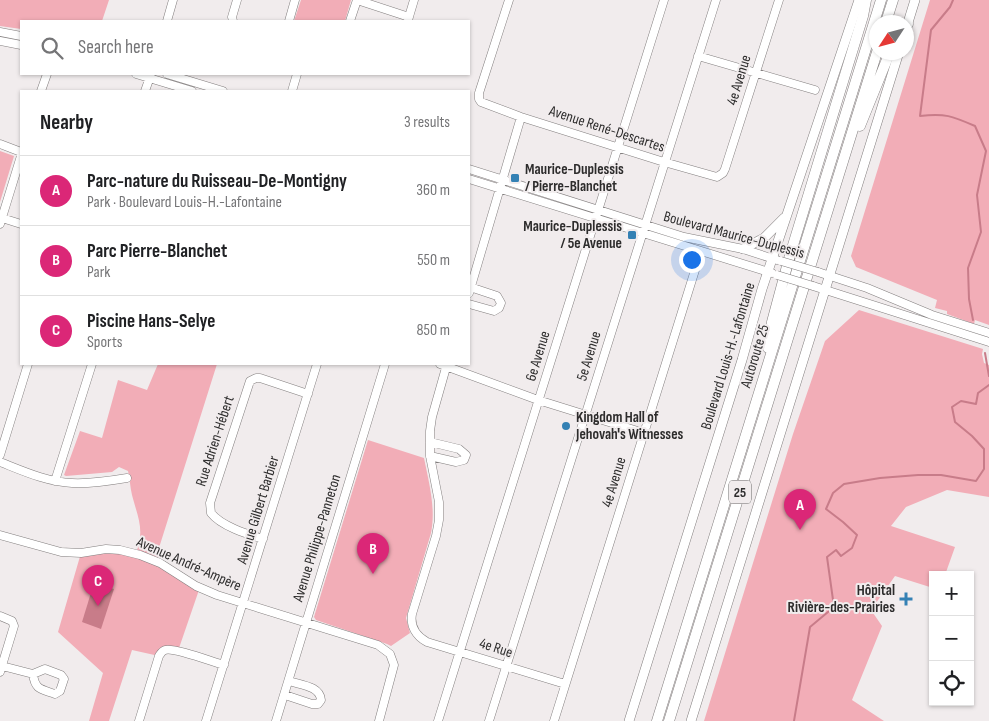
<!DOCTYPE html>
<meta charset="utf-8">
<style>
body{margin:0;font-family:"Sofia Sans Condensed",sans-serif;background:#f2f2f2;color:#202124}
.controls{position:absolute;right:15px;bottom:15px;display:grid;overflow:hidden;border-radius:0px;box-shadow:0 1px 4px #0004}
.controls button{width:45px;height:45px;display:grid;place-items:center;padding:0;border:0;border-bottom:1px solid #e0e0e0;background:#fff;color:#202124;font:25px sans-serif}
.compass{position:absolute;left:869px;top:15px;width:45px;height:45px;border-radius:50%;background:#fff;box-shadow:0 1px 4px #0004;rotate:234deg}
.you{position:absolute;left:691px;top:259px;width:18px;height:18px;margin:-12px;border:4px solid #fff;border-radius:50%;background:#1a73e8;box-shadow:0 0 0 8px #1a73e833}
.badge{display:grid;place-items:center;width:32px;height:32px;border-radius:50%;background:#db2777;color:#fff;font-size:16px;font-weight:700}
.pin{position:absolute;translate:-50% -41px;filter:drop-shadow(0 1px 2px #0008)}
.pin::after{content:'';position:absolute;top:26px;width:18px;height:15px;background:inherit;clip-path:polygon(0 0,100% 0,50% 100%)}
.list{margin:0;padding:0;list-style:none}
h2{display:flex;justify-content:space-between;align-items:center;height:65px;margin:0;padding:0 20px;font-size:21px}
h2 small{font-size:16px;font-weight:400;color:#757577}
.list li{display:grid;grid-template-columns:32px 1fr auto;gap:15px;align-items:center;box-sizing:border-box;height:70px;padding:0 20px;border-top:1px solid #e0e0e0}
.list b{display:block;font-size:19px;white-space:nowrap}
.list p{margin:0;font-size:16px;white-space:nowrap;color:#757577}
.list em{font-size:16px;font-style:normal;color:#757577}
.icon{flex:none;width:28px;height:28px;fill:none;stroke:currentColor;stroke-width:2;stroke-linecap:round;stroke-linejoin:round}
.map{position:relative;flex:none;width:989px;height:721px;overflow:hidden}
.search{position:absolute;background:#fff;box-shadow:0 1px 4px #0004;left:20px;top:20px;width:450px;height:55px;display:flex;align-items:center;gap:12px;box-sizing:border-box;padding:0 18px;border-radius:0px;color:#757577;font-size:19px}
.panel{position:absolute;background:#fff;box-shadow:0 1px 4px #0004;left:20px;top:90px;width:450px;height:275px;border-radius:0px}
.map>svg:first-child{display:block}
.green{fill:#f2adb7}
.water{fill:#c87c89}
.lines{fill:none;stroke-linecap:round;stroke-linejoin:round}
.stream{stroke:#c87c89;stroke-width:2}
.minor-casing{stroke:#837f7f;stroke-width:9}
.major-casing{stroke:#837f7f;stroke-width:10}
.highway-casing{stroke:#837f7f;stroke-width:11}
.minor{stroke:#fff;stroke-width:8}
.major{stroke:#fff;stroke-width:9}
.highway{stroke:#fff;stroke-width:10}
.minor-bridge-casing{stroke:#837f7f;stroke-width:9;stroke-linecap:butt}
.minor-bridge{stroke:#fff;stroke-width:8}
.poi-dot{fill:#3481b4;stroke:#f1eced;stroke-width:2}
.labels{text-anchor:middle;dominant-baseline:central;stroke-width:4;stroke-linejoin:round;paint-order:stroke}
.shield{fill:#f1eced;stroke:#686666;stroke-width:1}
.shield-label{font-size:14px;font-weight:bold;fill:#2d2c2c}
.street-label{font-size:15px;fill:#2d2c2c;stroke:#f1eced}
.poi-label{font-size:15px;font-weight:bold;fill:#2d2c2c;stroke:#f1eced;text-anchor:start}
</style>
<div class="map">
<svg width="989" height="721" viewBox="0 0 989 721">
<rect width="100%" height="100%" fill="#f1eced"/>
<path class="green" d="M0,0H109L102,21H21V29L0,26Z
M301,0H351L345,21H294Z
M930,0H989V325L975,320L974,324L947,314V311L935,308L937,300L856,267L851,256Z
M0,151L14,156L0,202Z
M859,310L983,349L982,354L984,363L989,365V497L947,490L906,507L891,526L955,547L945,575H933V588L895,576L871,610L882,626L852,700L884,721H704L793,434L825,341Z
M158,364H217L158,551L160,563L200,587L178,651L171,649L159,656L132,650L109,721H89L103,673L58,632L81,553L106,549L136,553C145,530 138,518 132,495C130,487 130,479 128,471L119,467L112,472L66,476L64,475L80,431L102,438L118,380L147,390Z
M368,440L424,458C429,483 436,508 431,533L406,618L410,633L391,646L387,644L316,620L314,617Z"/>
<path class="water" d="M94,583L114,589L101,629L82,622Z"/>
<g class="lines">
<path class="stream" d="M953,0L950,7L931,30L920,116C945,113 952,116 975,126L986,151L977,195L981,232L968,268L969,299L973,320
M985,353L989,376
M794,721L810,627L834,607L827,557L836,550L841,556L852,548L857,535L843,522L826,509L833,493L844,484L880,478L918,475H941L976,481L984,469V449L972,436L955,422L952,407L961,401L976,404L978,393L989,385"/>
<defs>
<path id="minor" d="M357,0L409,17
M509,0L479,93V99L481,102L521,117L664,162L717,177L723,173L725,169L779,0
M408,20L414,0
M167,21L173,0
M233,21L232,17L237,0
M289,21L295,0
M350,21L357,0
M0,32L21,36
M0,41L21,45
M698,56L815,90
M136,74L192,91
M167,74L223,91
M41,91L47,74
M145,91L151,74
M292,91L297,74
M0,144L21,152
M469,169L684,237L743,249L777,260
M469,179L772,273
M2,218L21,224
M0,224L21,156
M818,272L867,288L932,315L989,333
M813,286L989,342
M469,293L521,117
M469,304L494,311L499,308L501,303L497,296L470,287
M440,364L538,400L644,433
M447,364L432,417L430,431V456L439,502V520L436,536L412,614C410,626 416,636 427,642L565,684
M430,442L459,449L466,455L464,460L456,462L430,456
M0,455L28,364
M0,462C23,471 47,482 72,483C90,484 109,481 127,478
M55,481L92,364
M0,535L61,552L81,553L106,549L120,550L140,555L160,563L196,586L217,595L378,645L390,654L394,665L379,721
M263,539C247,534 221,526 211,513L210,503L250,381L256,378H260L308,394
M0,616L12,621L14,626L0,672
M2,666L33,674L45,669L61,675L64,679L60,691L55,694C41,689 35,690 33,674
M285,695L312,704H318L321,700C320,686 301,685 289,681
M139,721L159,656C161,653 162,651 165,650C173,647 213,662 224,665
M206,721L317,364
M276,721L385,364
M438,721L664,0
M489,721L716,0
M554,721L701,251"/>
<path id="major" d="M906,29L915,0
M743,249L764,238L784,218
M629,721L742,360L762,289L859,0
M691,721L899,52"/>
<path id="highway" d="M886,22L893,0
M906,26L908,24
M860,126L890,52
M768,348L772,322L790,255L863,16L866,0
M657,721L881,0
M669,721L877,52"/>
</defs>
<use href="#minor" class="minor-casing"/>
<use href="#major" class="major-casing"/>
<use href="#highway" class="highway-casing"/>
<use href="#minor" class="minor"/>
<use href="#major" class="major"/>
<use href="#highway" class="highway"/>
<defs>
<path id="minor-bridge" d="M781,261L818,272
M777,275L813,286"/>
</defs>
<use href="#minor-bridge" class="minor-bridge-casing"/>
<use href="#minor-bridge" class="minor-bridge"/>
</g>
<g class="poi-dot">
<rect x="510" y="173" width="10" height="10" rx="2.5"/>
<rect x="627" y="230" width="10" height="10" rx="2.5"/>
<circle cx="566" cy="426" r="5"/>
<path d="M903.5 591.5h5v5h5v5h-5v5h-5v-5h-5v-5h5z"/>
</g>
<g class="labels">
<rect class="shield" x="729" y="480.5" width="22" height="23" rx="4"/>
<g class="shield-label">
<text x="740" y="492">25</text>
</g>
<g class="street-label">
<text transform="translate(739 80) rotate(-73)">4e Avenue</text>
<text transform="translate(607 129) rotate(18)">Avenue René-Descartes</text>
<text transform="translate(734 235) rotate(15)">Boulevard Maurice-Duplessis</text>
<text transform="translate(538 356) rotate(-73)">6e Avenue</text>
<text transform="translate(589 356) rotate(-73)">5e Avenue</text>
<text transform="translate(728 356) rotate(-73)">Boulevard Louis-H.-Lafontaine</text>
<text transform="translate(755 356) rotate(-73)">Autoroute 25</text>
<text transform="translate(215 441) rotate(-72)">Rue Adrien-Hébert</text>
<text transform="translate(614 482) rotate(-73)">4e Avenue</text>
<text transform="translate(258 510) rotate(-73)">Avenue Gilbert Barbier</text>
<text transform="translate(317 538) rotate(-73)">Avenue Philippe-Panneton</text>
<text transform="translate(189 564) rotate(24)">Avenue André-Ampère</text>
<text transform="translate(496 648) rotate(18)">4e Rue</text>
</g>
<g class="poi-label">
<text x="525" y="169">Maurice-Duplessis<tspan x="525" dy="17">/ Pierre-Blanchet</tspan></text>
<text x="622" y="226" text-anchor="end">Maurice-Duplessis<tspan x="622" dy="17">/ 5e Avenue</tspan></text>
<text x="576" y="417">Kingdom Hall of<tspan x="576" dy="17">Jehovah's Witnesses</tspan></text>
<text x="895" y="590" text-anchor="end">Hôpital<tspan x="895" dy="17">Rivière-des-Prairies</tspan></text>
</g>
</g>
</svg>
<div class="controls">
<button>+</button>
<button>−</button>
<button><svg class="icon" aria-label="locate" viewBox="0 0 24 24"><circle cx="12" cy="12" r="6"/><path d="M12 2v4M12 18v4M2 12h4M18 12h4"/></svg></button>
</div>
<svg class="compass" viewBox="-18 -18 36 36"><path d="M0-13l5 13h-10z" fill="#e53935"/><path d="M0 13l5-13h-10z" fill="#757577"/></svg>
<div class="you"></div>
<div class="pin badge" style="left:800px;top:530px">A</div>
<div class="pin badge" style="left:373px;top:574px">B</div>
<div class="pin badge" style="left:98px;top:606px">C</div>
<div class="search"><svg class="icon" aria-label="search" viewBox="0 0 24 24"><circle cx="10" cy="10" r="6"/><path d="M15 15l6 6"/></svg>Search here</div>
<section class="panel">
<h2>Nearby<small>3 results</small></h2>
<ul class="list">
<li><span class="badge">A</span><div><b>Parc-nature du Ruisseau-De-Montigny</b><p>Park · Boulevard Louis-H.-Lafontaine</p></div><em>360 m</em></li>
<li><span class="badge">B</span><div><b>Parc Pierre-Blanchet</b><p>Park</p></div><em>550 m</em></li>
<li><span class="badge">C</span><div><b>Piscine Hans-Selye</b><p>Sports</p></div><em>850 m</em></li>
</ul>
</section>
</div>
